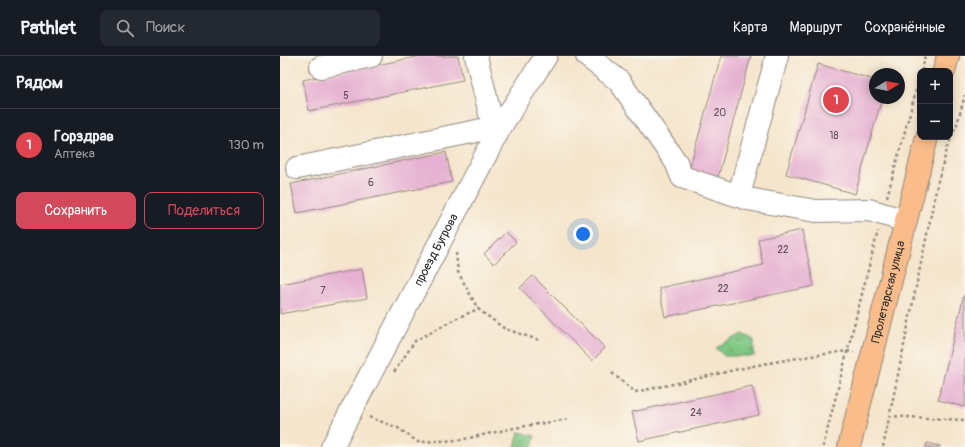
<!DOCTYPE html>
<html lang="ru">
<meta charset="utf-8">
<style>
body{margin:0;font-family:Pangolin,sans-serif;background:#242831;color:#f1f3f6}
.controls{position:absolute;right:12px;top:12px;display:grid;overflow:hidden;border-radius:8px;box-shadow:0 2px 10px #0003}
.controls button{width:36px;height:36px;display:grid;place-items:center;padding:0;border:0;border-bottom:1px solid #363941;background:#171b24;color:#f1f3f6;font:20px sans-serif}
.compass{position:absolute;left:589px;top:12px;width:36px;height:36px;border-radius:50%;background:#171b24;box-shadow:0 2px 10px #0003;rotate:80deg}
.you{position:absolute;left:303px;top:178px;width:14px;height:14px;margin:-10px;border:3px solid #fff;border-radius:50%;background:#1a73e8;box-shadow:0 0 0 6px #1a73e833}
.badge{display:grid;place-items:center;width:26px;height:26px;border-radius:50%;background:#d1495b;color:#fff;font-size:13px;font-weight:700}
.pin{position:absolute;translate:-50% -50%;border:2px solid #fff;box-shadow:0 1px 4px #0006}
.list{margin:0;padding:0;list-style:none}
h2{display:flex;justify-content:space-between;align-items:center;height:52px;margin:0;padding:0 16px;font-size:17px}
h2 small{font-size:13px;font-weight:400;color:#9ea1a6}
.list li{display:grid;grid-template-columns:26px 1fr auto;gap:12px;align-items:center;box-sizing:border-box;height:72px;padding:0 16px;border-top:1px solid #363941}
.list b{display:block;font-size:15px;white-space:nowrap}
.list p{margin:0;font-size:13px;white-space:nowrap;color:#9ea1a6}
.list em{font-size:13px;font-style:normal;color:#9ea1a6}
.actions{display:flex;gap:8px;padding:12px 16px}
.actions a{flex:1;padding:9px 0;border:1px solid #d1495b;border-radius:8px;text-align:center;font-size:14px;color:#d1495b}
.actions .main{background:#d1495b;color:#fff}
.icon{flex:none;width:22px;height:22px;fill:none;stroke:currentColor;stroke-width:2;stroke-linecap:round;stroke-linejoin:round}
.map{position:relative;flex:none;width:685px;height:391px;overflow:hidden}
header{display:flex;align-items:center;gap:24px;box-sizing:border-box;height:56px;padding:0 20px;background:#171b24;border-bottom:1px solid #363941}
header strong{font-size:19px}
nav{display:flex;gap:22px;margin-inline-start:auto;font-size:14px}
.search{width:280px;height:36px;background:#242831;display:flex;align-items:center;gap:10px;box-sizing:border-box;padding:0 14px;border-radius:8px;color:#9ea1a6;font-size:15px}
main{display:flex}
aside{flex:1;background:#171b24}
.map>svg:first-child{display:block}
.park{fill:url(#park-tufts);stroke:#557957}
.building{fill:#e6b1d2}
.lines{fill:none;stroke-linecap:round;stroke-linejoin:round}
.minor-casing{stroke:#90887c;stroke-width:24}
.major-casing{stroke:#90887c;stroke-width:24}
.path{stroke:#90887c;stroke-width:2.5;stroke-dasharray:3 3;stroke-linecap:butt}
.minor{stroke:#fff;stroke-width:22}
.major{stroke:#f9bc8a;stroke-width:22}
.labels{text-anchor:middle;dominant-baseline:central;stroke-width:3;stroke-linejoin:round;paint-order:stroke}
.number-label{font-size:10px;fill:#5a4c55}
.street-label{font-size:12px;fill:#2b2b2b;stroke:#fbf7ec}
</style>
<header>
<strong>Pathlet</strong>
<div class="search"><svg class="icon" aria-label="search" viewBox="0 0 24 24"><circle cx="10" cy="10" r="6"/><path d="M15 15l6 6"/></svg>Поиск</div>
<nav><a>Карта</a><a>Маршрут</a><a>Сохранённые</a></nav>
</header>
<main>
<aside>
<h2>Рядом<small></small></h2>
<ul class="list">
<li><span class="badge" style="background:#e0444e">1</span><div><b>Горздрав</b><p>Аптека</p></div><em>130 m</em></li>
</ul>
<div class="actions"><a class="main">Сохранить</a><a>Поделиться</a></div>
</aside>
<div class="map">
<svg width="685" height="391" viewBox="0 0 685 391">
<defs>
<pattern id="park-tufts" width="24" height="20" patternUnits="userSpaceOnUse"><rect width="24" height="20" fill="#7fc783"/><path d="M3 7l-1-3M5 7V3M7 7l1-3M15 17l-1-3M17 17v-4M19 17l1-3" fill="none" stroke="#68a26b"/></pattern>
</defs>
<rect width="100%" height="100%" fill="#fbf7ec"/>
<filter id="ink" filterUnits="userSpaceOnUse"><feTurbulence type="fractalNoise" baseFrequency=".025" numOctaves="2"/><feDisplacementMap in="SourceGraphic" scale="8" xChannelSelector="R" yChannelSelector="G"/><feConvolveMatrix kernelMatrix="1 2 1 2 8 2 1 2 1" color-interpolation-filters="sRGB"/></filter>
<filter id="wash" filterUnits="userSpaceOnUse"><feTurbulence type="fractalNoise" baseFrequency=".012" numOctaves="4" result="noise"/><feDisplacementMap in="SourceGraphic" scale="16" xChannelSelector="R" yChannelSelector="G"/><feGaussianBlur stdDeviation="0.9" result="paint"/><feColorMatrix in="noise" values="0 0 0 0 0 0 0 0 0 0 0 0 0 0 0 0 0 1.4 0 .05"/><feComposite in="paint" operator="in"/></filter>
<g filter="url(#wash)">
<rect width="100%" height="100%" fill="#f5e5cc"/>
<path class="park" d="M462,278L474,284V300H444L436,292Z
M239,376L255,380L252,391H235Z"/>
<g id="blocks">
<path class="building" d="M141,0H178L183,24L29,55L23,24Z
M441,0H471L438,121L409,114Z
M538,8L595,24V42H602L575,138L506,118Z
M166,96L172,126L17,157L11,128Z
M522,174L534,230L385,261L379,232L483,209L478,183Z
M226,176L236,186L214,208L204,198Z
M82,213L87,242L0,258V228Z
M253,220L325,292L312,305L240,232Z
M684,239H685V351L658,344Z
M472,330L479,359L359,385L352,356Z
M647,387L660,390V391H646Z"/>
</g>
</g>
<g filter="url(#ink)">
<use href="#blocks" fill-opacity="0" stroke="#90887c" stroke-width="1"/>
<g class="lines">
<defs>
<g id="minor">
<path d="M196,0L210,58L221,70"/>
<path d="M307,0L339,25L396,106L402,121L468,143L536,155L589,154L626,165"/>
<path d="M41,11L91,0"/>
<path d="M17,112L221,70"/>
<path d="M459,139L497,0"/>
<path id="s1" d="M52,391L221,70L266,0"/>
</g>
<g id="major">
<path d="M664,15L668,0"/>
<path id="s2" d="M569,391L647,81"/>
</g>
</defs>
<use href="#minor" class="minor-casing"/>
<use href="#major" class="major-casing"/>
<path class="path" d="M642,15L645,0
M607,141L640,20
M176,197L178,216L198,253
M114,316L135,285L177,262L198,253L225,273L259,284
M332,317L355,336C390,329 424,321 459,313C495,305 531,300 567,295L574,296
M609,360L685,364
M89,361L118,372L138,386L180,384L234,372L289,363
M543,391L598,175
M603,391L658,125L668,90L677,68L685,39"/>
<use href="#minor" class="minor"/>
<use href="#major" class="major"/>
</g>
</g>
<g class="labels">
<g class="number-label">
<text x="66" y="40">5</text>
<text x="440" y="57">20</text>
<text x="554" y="80">18</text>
<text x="91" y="127">6</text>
<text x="503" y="194">22</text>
<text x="443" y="233">22</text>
<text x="43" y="235">7</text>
<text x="416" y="357">24</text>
</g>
<g class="street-label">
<text stroke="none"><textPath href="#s1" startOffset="223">проезд Бугрова</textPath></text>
<text stroke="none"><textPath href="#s2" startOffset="160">Пролетарская улица</textPath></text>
</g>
</g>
</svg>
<div class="controls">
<button>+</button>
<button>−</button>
</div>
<svg class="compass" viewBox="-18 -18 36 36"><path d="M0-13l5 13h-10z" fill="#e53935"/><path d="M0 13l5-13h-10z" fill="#9ea1a6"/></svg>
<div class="you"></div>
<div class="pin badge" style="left:556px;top:44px;background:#e0444e">1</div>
</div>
</main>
